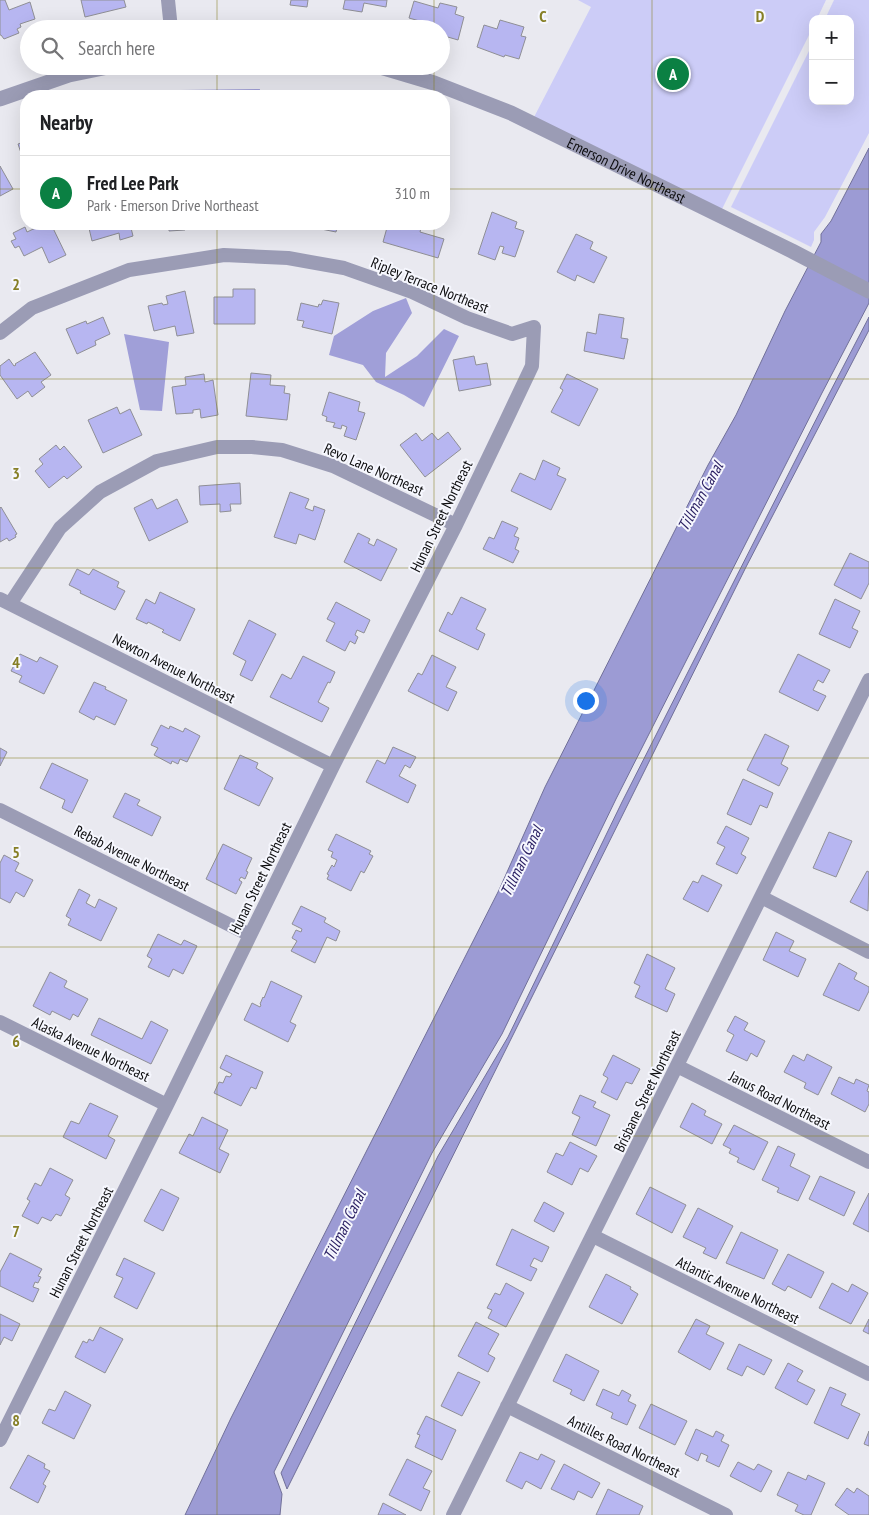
<!DOCTYPE html>
<meta charset="utf-8">
<style>
body{margin:0;font-family:"PT Sans Narrow",sans-serif;background:#f2f2f2;color:#202124}
.controls{position:absolute;right:15px;top:15px;display:grid;overflow:hidden;border-radius:10px;box-shadow:0 5px 20px #0002}
.controls button{width:45px;height:45px;display:grid;place-items:center;padding:0;border:0;border-bottom:1px solid #e0e0e0;background:#fff;color:#202124;font:25px sans-serif}
.you{position:absolute;left:585px;top:700px;width:18px;height:18px;margin:-12px;border:4px solid #fff;border-radius:50%;background:#1a73e8;box-shadow:0 0 0 8px #1a73e833}
.badge{display:grid;place-items:center;width:32px;height:32px;border-radius:50%;background:#0b8043;color:#fff;font-size:16px;font-weight:700}
.pin{position:absolute;translate:-50% -50%;border:2px solid #fff;box-shadow:0 1px 5px #0006}
.list{margin:0;padding:0;list-style:none}
h2{display:flex;justify-content:space-between;align-items:center;height:65px;margin:0;padding:0 20px;font-size:21px}
h2 small{font-size:16px;font-weight:400;color:#757577}
.list li{display:grid;grid-template-columns:32px 1fr auto;gap:15px;align-items:center;box-sizing:border-box;height:75px;padding:0 20px;border-top:1px solid #e0e0e0}
.list b{display:block;font-size:19px;white-space:nowrap}
.list p{margin:0;font-size:16px;white-space:nowrap;color:#757577}
.list em{font-size:16px;font-style:normal;color:#757577}
.icon{flex:none;width:28px;height:28px;fill:none;stroke:currentColor;stroke-width:2;stroke-linecap:round;stroke-linejoin:round}
.map{position:relative;flex:none;width:869px;height:1515px;overflow:hidden}
.search{position:absolute;background:#fff;box-shadow:0 5px 20px #0002;left:20px;top:20px;width:430px;height:55px;display:flex;align-items:center;gap:12px;box-sizing:border-box;padding:0 18px;border-radius:28px;color:#757577;font-size:19px}
.panel{position:absolute;background:#fff;box-shadow:0 5px 20px #0002;left:20px;top:90px;width:430px;height:140px;border-radius:20px}
.map>svg:first-child{display:block}
.green{fill:#ccccf7}
.forest{fill:#a09fd8}
.water{fill:#9c9bd4;stroke:#717099}
.building{fill:#b7b6f1;stroke:#8f8f95}
.lines{fill:none;stroke-linecap:round;stroke-linejoin:round}
.minor{stroke:#9b9cb5;stroke-width:14}
.tertiary{stroke:#9b9cb5;stroke-width:15}
.grid{fill:none;stroke:#867f26;stroke-width:1;stroke-opacity:0.55}
.labels{text-anchor:middle;dominant-baseline:central;stroke-width:4;stroke-linejoin:round;paint-order:stroke}
.street-label{font-size:15px;fill:#0c0c0e;stroke:#f6f7fe}
.water-label{font-size:16px;font-style:italic;fill:#2c2164;stroke:#f6f7fe}
.grid-label{font-size:16px;text-anchor:middle;font-weight:bold;fill:#867f26;stroke:#f6f7fe;stroke-width:4;stroke-linejoin:round;paint-order:stroke}
</style>
<div class="map">
<svg width="869" height="1515" viewBox="0 0 869 1515">
<rect width="100%" height="100%" fill="#e9e9f0"/>
<path class="green" d="M578,0H826L817,19H813V27L719,215L532,121L591,7Z
M834,0H869V133L825,217L814,232V240L811,247L731,207L813,43V101H850V19H825Z"/>
<path class="forest" d="M260,89L259,96H180V90Z
M406,298L412,313L386,353L385,377L417,356L444,329L459,336L424,407L404,395L376,382L363,365L329,355L334,336L373,311Z
M124,334L169,342L162,411L140,410Z"/>
<path class="water" d="M869,148V303L822,393L616,799L502,1034L432,1153L274,1472L282,1494L280,1515H185L231,1418L499,890L545,787L708,465L736,415L785,311L821,242V234L831,221Z
M869,317V330L746,567L287,1489L281,1473L438,1156L508,1037L622,802L828,396Z"/>
<path class="building" d="M0,0H5L9,10L30,2L35,19L20,24L21,27L17,29L19,33L4,39L1,35H0Z
M81,0H124L126,7L85,17Z
M291,0H308L307,7L290,5Z
M345,0H387L386,7L364,3L362,12L343,9Z
M414,1L438,8L440,3L457,7L455,14L464,17L458,40L441,35V29H421L423,22L409,18Z
M500,20L524,27L521,36L526,37L519,59L505,55L504,57L477,47L484,25L497,29Z
M26,141V168L18,144Z
M0,166L13,189L0,196Z
M492,212L517,222L515,228L524,231L515,257L502,253L504,247L500,246L495,260L478,254Z
M44,224H51L66,255L49,263L42,247L24,256L19,246L15,248L11,241L16,239L13,233L25,227L27,232Z
M88,224H130L133,236L120,240L119,233L92,241Z
M169,224H185V230L169,231Z
M244,224H282V227L244,225Z
M322,224H338L336,232L321,229Z
M388,224H422L420,232L444,239L438,258L383,242Z
M576,234L593,242L590,249L607,257L594,283L577,275L575,281L557,272Z
M233,289H255V324H214V297H233Z
M185,291L194,333L177,336L175,326L154,331L148,306L162,303L163,305L168,304L166,296Z
M323,300L339,303L332,334L302,327L304,321L297,320L301,303L318,307L319,304L321,305Z
M599,314L624,318L621,338L628,339L624,359L584,351L587,332L596,334Z
M103,317L110,334L95,341L96,345L77,354L66,329L86,321L87,324Z
M35,352L51,375L41,382L45,387L32,397L28,391L17,399L0,375V366L9,359L14,366L16,365L15,364Z
M474,356L476,365L487,363L491,385L459,391L453,360Z
M251,373L271,375L270,385L285,386L284,393L290,394L287,420L246,416Z
M204,374L205,382L213,380L218,415L201,418L200,409L193,410V413L176,414L172,387L186,385L185,377Z
M567,374L598,389L579,426L551,412L563,390L560,388Z
M329,392L360,402L358,411L365,413L356,440L344,436L347,427L342,425L341,429L333,427L335,423L326,421L327,417L322,415Z
M117,407L120,414L130,409L142,435L103,453L88,420Z
M448,432L461,449L425,477L400,445L416,433L422,441L432,433L438,440Z
M56,445L60,450L64,446L82,467L67,479L64,476L49,488L35,471L43,464L39,459Z
M543,460L560,468L557,475L566,479L551,510L511,491L520,473L535,480Z
M240,483L241,504H230L231,511L220,512V504L200,505L199,486Z
M290,492L309,499L305,508L313,511L314,506L325,510L315,540L299,534L296,544L274,537Z
M152,499L157,509L177,499L188,522L149,541L134,508Z
M1,507L17,534L15,535L16,537L9,541L7,538L0,542V508Z
M502,521L518,528L514,536L519,538L515,549L519,551L513,563L483,549L489,537L494,539Z
M358,533L370,539L368,543L374,546L377,539L397,549L381,581L344,562Z
M850,553L869,562V583L861,599L834,585Z
M77,569L89,575L93,569L119,582L117,587L125,591L115,610L80,593L81,591L69,585Z
M160,592L195,609L180,641L162,632L164,630L148,622L147,624L136,619L146,599L155,604Z
M461,597L486,609L476,629L485,634L478,650L439,631L448,612L452,615Z
M835,599L860,611L852,628L858,631L850,648L819,634Z
M336,602L370,620L364,633L357,630L355,635L358,637L355,644L350,641L345,651L326,641L335,623L327,619Z
M249,620L276,634L252,681L240,675L246,661L233,654Z
M20,654L37,662L40,657L58,666L44,694L19,682L22,676L11,671Z
M798,654L830,670L823,683L818,680L813,690L826,696L818,711L779,692Z
M432,655L456,667L446,687L457,692L448,711L408,691L418,673L422,675Z
M303,656L335,672L330,683L328,682L318,702L329,708L322,722L270,697L282,674L291,679Z
M94,682L106,687L105,689L127,700L115,725L96,716L94,720L79,712Z
M161,725L169,729L170,726L183,732L185,728L200,736L187,762L180,759L178,764L172,761L171,764L154,755L158,748L151,745Z
M765,734L789,746L781,764L788,768L779,786L747,770Z
M393,747L416,757L410,768L405,765L399,776L416,785L408,803L366,782L377,760L385,764Z
M0,748L7,752L0,766Z
M240,755L258,763L256,768L273,778L259,806L224,789Z
M52,763L88,780L72,813L62,808L65,800L40,788Z
M743,779L773,793L767,808L760,805L751,825L727,814Z
M125,793L140,800L137,805L161,817L152,836L113,817Z
M726,826L749,838L741,854L746,857L737,874L716,864L725,847L717,843Z
M829,832L852,841L836,877L813,868Z
M336,834L371,851L369,854L373,856L364,873L361,871L351,891L327,879L329,875L327,874L332,865L334,867L337,860L331,857L333,852L328,850Z
M223,844L252,858L246,871L248,872L245,879L241,877L239,880L242,882L236,894L206,879Z
M4,855L19,863L15,871L33,880L24,897L16,892L10,903L0,898V863Z
M867,871L869,872L868,911L850,902Z
M702,875L722,885L708,912L683,899L693,881L698,883Z
M79,889L90,895L86,903L95,908L99,899L117,908L101,941L68,925L71,919L66,916Z
M301,906L326,918L324,922L340,931L336,941L327,937L315,963L291,951L297,941L292,938L296,930L301,932L302,929L292,924Z
M776,932L794,941L789,951L806,959L798,977L763,960Z
M158,934L181,945L184,940L197,946L183,974L173,969L169,977L148,967L152,959L147,956Z
M647,954L675,968L665,989L675,994L667,1012L635,997L640,986L634,983Z
M839,963L857,973L854,979L869,987V991L859,1011L823,995Z
M50,972L67,981L64,987L88,999L78,1017L73,1014L70,1020L52,1011L50,1015L33,1006Z
M271,981L302,996L290,1022L296,1025L288,1042L244,1020L252,1003L260,1007L261,1005L260,1004L263,997L264,998Z
M735,1016L748,1023L744,1030L765,1041L757,1057L751,1053L747,1061L726,1051L734,1035L727,1031Z
M99,1018L142,1039L151,1021L168,1030L151,1064L91,1035Z
M807,1054L832,1067L818,1095L804,1088L806,1083L784,1072L793,1055L804,1061Z
M226,1055L263,1072L256,1089L251,1087L241,1106L214,1093L219,1082L223,1083L226,1076L230,1077L232,1074L220,1068Z
M613,1055L640,1069L632,1084L626,1082L617,1100L601,1092L608,1078L603,1075Z
M839,1077L854,1084L856,1079L869,1085L867,1091L869,1092V1104L865,1112L831,1094Z
M580,1095L596,1102L593,1107L610,1115L596,1146L572,1135L580,1117L572,1113Z
M90,1103L118,1116L108,1136L115,1140L106,1159L63,1137L71,1121L79,1124Z
M692,1103L706,1111L704,1115L722,1124L712,1144L680,1127Z
M202,1117L228,1130L219,1149L229,1154L220,1173L179,1153L189,1134L193,1136Z
M734,1125L768,1142L754,1170L737,1162L739,1158L729,1153L731,1149L723,1145Z
M570,1142L597,1156L588,1172L580,1168L572,1185L547,1172L556,1153L563,1156Z
M778,1146L795,1154L790,1166L810,1176L798,1201L777,1192L779,1188L762,1180Z
M50,1168L73,1180L65,1195L70,1198L61,1216L56,1214L51,1221L42,1217L38,1224L22,1216L30,1201L27,1199L35,1183L41,1186Z
M820,1176L855,1192L844,1216L809,1199Z
M650,1187L686,1205L672,1233L636,1214Z
M161,1189L179,1198L163,1231L144,1221Z
M869,1193V1232L853,1224Z
M544,1202L564,1213L554,1232L534,1221Z
M698,1208L733,1226L716,1259L703,1253L706,1248L683,1237Z
M512,1229L549,1247L542,1262L534,1258L530,1266L537,1269L531,1281L496,1265Z
M741,1232L778,1250L764,1279L726,1263Z
M10,1253L42,1269L38,1276L41,1277L38,1283L35,1282L33,1287L39,1289L33,1302L0,1286V1272Z
M788,1254L824,1272L811,1298L788,1286L785,1291L772,1284Z
M124,1258L155,1273L137,1309L114,1297L123,1278L116,1275Z
M606,1274L631,1287L630,1289L638,1294L622,1324L589,1307Z
M506,1283L524,1293L506,1327L488,1318L492,1310L487,1308L495,1293L500,1295Z
M832,1283L848,1292L852,1284L868,1293L851,1324L819,1308Z
M0,1314L20,1324L12,1341L4,1337L0,1345Z
M696,1319L710,1326L706,1334L724,1343L710,1370L678,1352Z
M869,1319V1334L863,1331Z
M476,1322L499,1334L488,1354L495,1358L488,1372L458,1356Z
M100,1327L123,1339L105,1373L75,1357L83,1341L87,1343L89,1339L93,1341Z
M739,1344L772,1360L764,1375L747,1366L742,1376L727,1369Z
M566,1354L599,1371L584,1401L570,1394L572,1390L553,1381Z
M788,1363L803,1371L797,1381L815,1390L807,1405L775,1388Z
M458,1372L480,1382L462,1416L441,1406Z
M830,1387L846,1394L841,1405L860,1414L848,1439L814,1423Z
M603,1389L619,1396L622,1390L631,1395L628,1401L636,1405L627,1425L611,1418L613,1413L596,1405Z
M65,1391L91,1405L74,1439L42,1423L49,1409L55,1411Z
M651,1404L687,1421L675,1445L639,1428Z
M426,1416L456,1430L442,1460L415,1447L420,1435L417,1434Z
M696,1429L713,1437L716,1431L724,1435L721,1441L729,1445L719,1467L706,1461L708,1456L701,1453L698,1461L685,1454Z
M869,1431V1446L864,1444Z
M520,1452L538,1460L541,1454L555,1461L541,1489L526,1481L522,1489L506,1481Z
M28,1455L45,1464L44,1468L50,1471L43,1484L46,1486L38,1503L10,1488Z
M407,1459L432,1471L423,1488L430,1491L421,1511L389,1495Z
M738,1462L754,1470L758,1464L772,1471L761,1492L730,1476Z
M564,1464L600,1483L592,1498L578,1491L574,1500L551,1489Z
M788,1472L806,1480L808,1475L825,1483L811,1515H804L795,1511L798,1505L777,1495Z
M847,1488L854,1493L857,1488L869,1496V1515H849L835,1505Z
M608,1489L643,1506L639,1515H596Z
M383,1503L406,1515H378Z"/>
<g class="lines">
<path class="minor" d="M168,0L171,29
M0,333L32,308L129,270L224,255L288,258L344,268L412,292L467,318L512,334L534,327L532,366L505,423L456,525L333,766L167,1105L0,1440
M0,599L333,766
M10,604L60,528L100,492L157,461L217,447H252L282,450L333,466L456,525
M0,810L250,935
M761,897L869,952
M0,1022L167,1105
M677,1066L869,1162
M593,1236L869,1374
M507,1406L726,1515
M453,1515L869,680"/>
<g class="tertiary">
<path id="s1" d="M377,66L434,83L511,113L792,251L869,291"/>
<path d="M0,99L69,75L113,66"/>
</g>
</g>
<path class="grid" d="M217,0V29M434,0V29M652,0V1515M217,66V96M434,66V96M0,189H26M444,189H869M217,224V1515M434,224V1515M0,379H869M0,568H869M0,758H869M0,947H869M0,1136H869M0,1326H869"/>
<g class="labels">
<g class="street-label">
<text stroke="none"><textPath href="#s1" startOffset="271">Emerson Drive Northeast</textPath></text>
<text transform="translate(430 285) rotate(22)">Ripley Terrace Northeast</text>
<text transform="translate(374 469) rotate(24)">Revo Lane Northeast</text>
<text transform="translate(441 516) rotate(-64)">Hunan Street Northeast</text>
<text transform="translate(174 668) rotate(27)">Newton Avenue Northeast</text>
<text transform="translate(132 858) rotate(27)">Rebab Avenue Northeast</text>
<text transform="translate(260 878) rotate(-64)">Hunan Street Northeast</text>
<text transform="translate(91 1049) rotate(26)">Alaska Avenue Northeast</text>
<text transform="translate(647 1091) rotate(-64)">Brisbane Street Northeast</text>
<text transform="translate(780 1100) rotate(27)">Janus Road Northeast</text>
<text transform="translate(81 1242) rotate(-63)">Hunan Street Northeast</text>
<text transform="translate(738 1290) rotate(26)">Atlantic Avenue Northeast</text>
<text transform="translate(624 1446) rotate(26)">Antilles Road Northeast</text>
</g>
<g class="water-label">
<text transform="translate(700 496) rotate(-61)">Tillman Canal</text>
<text transform="translate(521 861) rotate(-64)">Tillman Canal</text>
<text transform="translate(344 1225) rotate(-64)">Tillman Canal</text>
</g>
</g>
<g class="grid-label">
<text x="543" y="22">C</text>
<text x="760" y="22">D</text>
<text x="16" y="290">2</text>
<text x="16" y="479">3</text>
<text x="16" y="668">4</text>
<text x="16" y="858">5</text>
<text x="16" y="1047">6</text>
<text x="16" y="1237">7</text>
<text x="16" y="1426">8</text>
</g>
</svg>
<div class="controls">
<button>+</button>
<button>−</button>
</div>
<div class="you"></div>
<div class="pin badge" style="left:673px;top:74px">A</div>
<div class="search"><svg class="icon" aria-label="search" viewBox="0 0 24 24"><circle cx="10" cy="10" r="6"/><path d="M15 15l6 6"/></svg>Search here</div>
<section class="panel">
<h2>Nearby<small></small></h2>
<ul class="list">
<li><span class="badge">A</span><div><b>Fred Lee Park</b><p>Park · Emerson Drive Northeast</p></div><em>310 m</em></li>
</ul>
</section>
</div>
